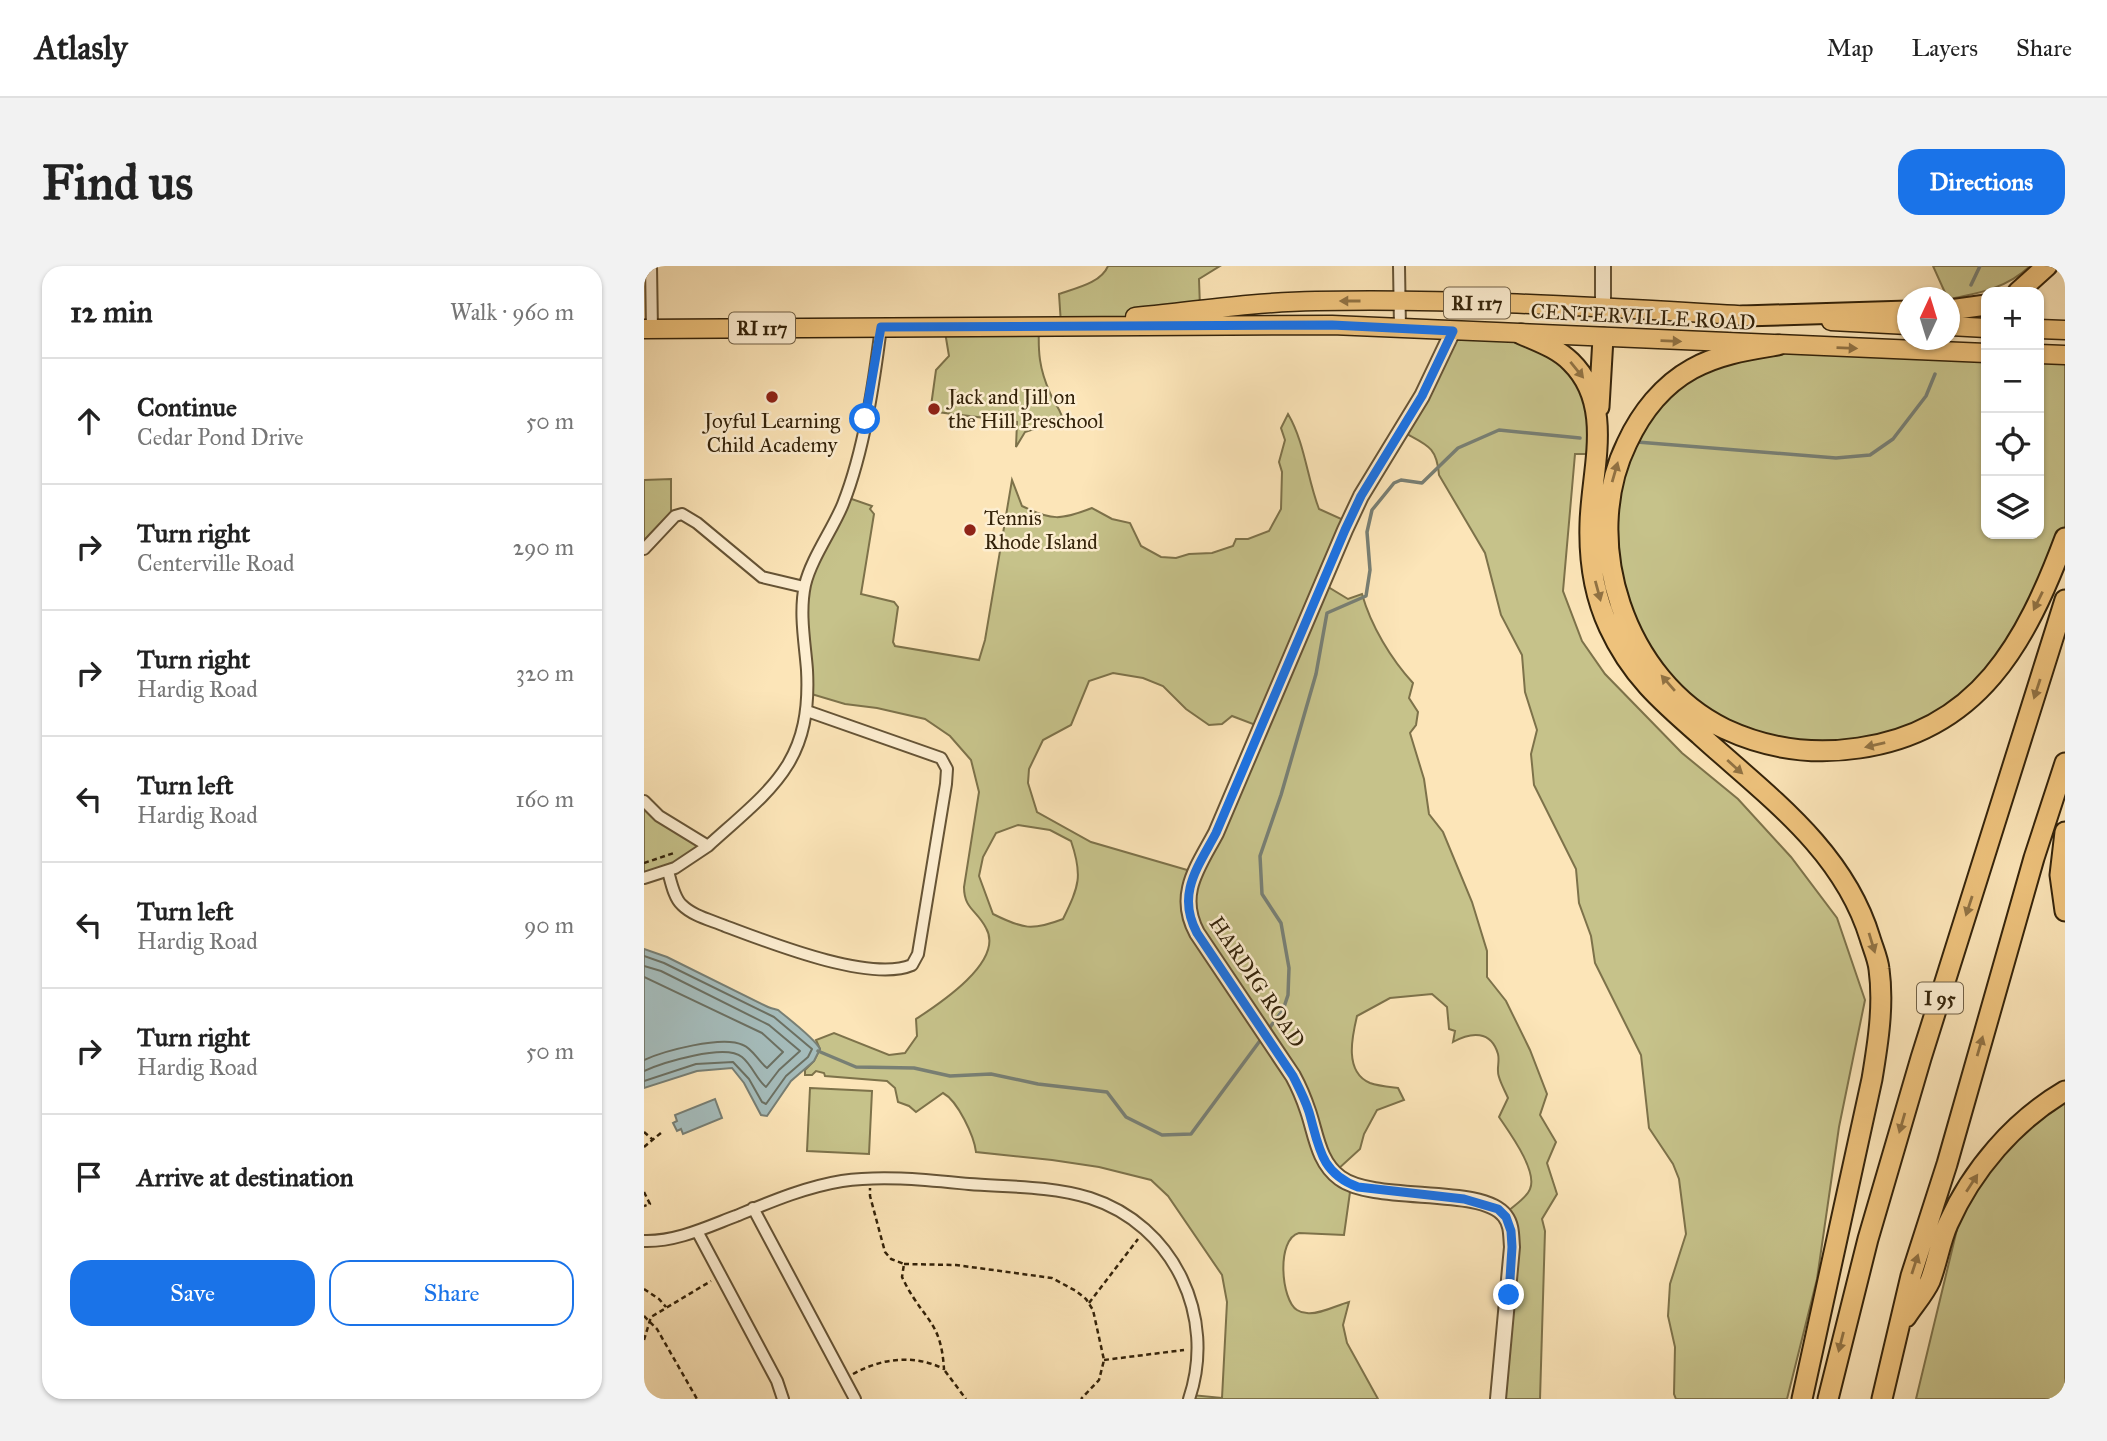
<!DOCTYPE html>
<meta charset="utf-8">
<style>
body{margin:0;font-family:"IM FELL Great Primer",serif;background:#f2f2f2;color:#222}
.controls{position:absolute;right:21px;top:21px;display:grid;overflow:hidden;border-radius:14px;box-shadow:0 2px 5px #0004}
.controls button{width:63px;height:63px;display:grid;place-items:center;padding:0;border:0;border-bottom:2px solid #e0e0e0;background:#fff;color:#222;font:35px sans-serif}
.compass{position:absolute;left:1253px;top:21px;width:63px;height:63px;border-radius:50%;background:#fff;box-shadow:0 2px 5px #0004;rotate:4deg}
.stop{position:absolute;width:21px;height:21px;margin:-16px;border:5px solid #1a73e8;border-radius:50%;background:#fff}
.stop.end{background:#1a73e8;border-color:#fff;box-shadow:0 2px 7px #0008}
.list{margin:0;padding:0;list-style:none}
h2{display:flex;justify-content:space-between;align-items:center;height:91px;margin:0;padding:0 28px;font-size:30px}
h2 small{font-size:23px;font-weight:400;color:#767676}
.list li{display:grid;grid-template-columns:46px 1fr auto;gap:21px;align-items:center;box-sizing:border-box;height:126px;padding:0 28px;border-top:2px solid #e0e0e0}
.list b{display:block;font-size:26px;white-space:nowrap}
.list p{margin:0;font-size:23px;white-space:nowrap;color:#767676}
.list em{font-size:23px;font-style:normal;color:#767676}
.actions{display:flex;gap:14px;padding:21px 28px}
.actions a{flex:1;padding:16px 0;border:2px solid #1a73e8;border-radius:21px;text-align:center;font-size:24px;color:#1a73e8}
.actions .main{background:#1a73e8;color:#fff}
.icon{flex:none;width:38px;height:38px;fill:none;stroke:currentColor;stroke-width:2;stroke-linecap:round;stroke-linejoin:round}
.map{position:relative;flex:none;width:1421px;height:1133px;overflow:hidden;border-radius:21px}
header{display:flex;align-items:center;gap:42px;box-sizing:border-box;height:98px;padding:0 35px;background:#fff;border-bottom:2px solid #e0e0e0}
header strong{font-size:33px}
nav{display:flex;gap:38px;margin-inline-start:auto;font-size:24px}
.intro{display:flex;align-items:center;justify-content:space-between;box-sizing:border-box;height:168px;padding:0 42px}
h1{margin:0;font-size:49px}
.button{padding:18px 32px;border-radius:21px;background:#1a73e8;color:#fff;font-size:24px;font-weight:700}
main{display:flex;gap:42px;padding:0 42px}
aside{flex:1;background:#fff;border-radius:21px;box-shadow:0 2px 5px #0004}
.map>svg:first-child{display:block}
.green{fill:#c6c28a;stroke:#7d724a;stroke-width:2;fill-rule:evenodd}
.water{fill:#a5bcbb;stroke:#787f74;stroke-width:2}
.lines{fill:none;stroke-linecap:round;stroke-linejoin:round}
.shore{stroke:#6c7062;stroke-width:2}
.stream{stroke:#787f74;stroke-width:3.5}
.minor-casing{stroke:#665436;stroke-width:14}
.tertiary-casing{stroke:#665436;stroke-width:18}
.primary-casing{stroke:#34230a;stroke-width:21}
.motorway-casing{stroke:#34230a;stroke-width:23}
.path{stroke:#34230a;stroke-width:2.5;stroke-dasharray:5 3.5;stroke-linecap:butt}
.minor{stroke:#fdeed1;stroke-width:10}
.tertiary{stroke:#fdeed1;stroke-width:14}
.primary{stroke:#eec27c;stroke-width:18}
.motorway{stroke:#eec27c;stroke-width:19}
.oneway{fill:#917243}
.route{stroke:#1a73e8;stroke-width:9}
.poi-dot{fill:#8f2418;stroke:#fdeed1;stroke-width:2.5}
.labels{text-anchor:middle;dominant-baseline:central;stroke-width:5;stroke-linejoin:round;paint-order:stroke}
.shield{fill:#fdeed1;stroke:#706046;stroke-width:2}
.shield-label{font-size:19px;font-weight:bold;fill:#34230a}
.street-label{font-size:21px;fill:#34230a;stroke:#fdeed1}
.poi-label{font-size:21px;fill:#34230a;stroke:#fdeed1;text-anchor:start}
</style>
<header>
<strong>Atlasly</strong>
<nav><a>Map</a><a>Layers</a><a>Share</a></nav>
</header>
<div class="intro"><h1>Find us</h1><a class="button">Directions</a></div>
<main>
<aside>
<h2>12 min<small>Walk · 960 m</small></h2>
<ul class="list">
<li><svg class="icon" aria-label="ahead" viewBox="0 0 24 24"><path d="M12 20V5M6 11l6-6 6 6"/></svg><div><b>Continue</b><p>Cedar Pond Drive</p></div><em>50 m</em></li>
<li><svg class="icon" aria-label="right" viewBox="0 0 24 24"><path d="M7 20v-9h11M14 6l5 5-5 5"/></svg><div><b>Turn right</b><p>Centerville Road</p></div><em>290 m</em></li>
<li><svg class="icon" aria-label="right" viewBox="0 0 24 24"><path d="M7 20v-9h11M14 6l5 5-5 5"/></svg><div><b>Turn right</b><p>Hardig Road</p></div><em>320 m</em></li>
<li><svg class="icon" aria-label="left" viewBox="0 0 24 24"><path d="M17 20v-9H6M10 6l-5 5 5 5"/></svg><div><b>Turn left</b><p>Hardig Road</p></div><em>160 m</em></li>
<li><svg class="icon" aria-label="left" viewBox="0 0 24 24"><path d="M17 20v-9H6M10 6l-5 5 5 5"/></svg><div><b>Turn left</b><p>Hardig Road</p></div><em>90 m</em></li>
<li><svg class="icon" aria-label="right" viewBox="0 0 24 24"><path d="M7 20v-9h11M14 6l5 5-5 5"/></svg><div><b>Turn right</b><p>Hardig Road</p></div><em>50 m</em></li>
<li><svg class="icon" aria-label="arrive" viewBox="0 0 24 24"><path d="M6 21V4h12l-3 4 3 4H6"/></svg><div><b>Arrive at destination</b></div></li>
</ul>
<div class="actions"><a class="main">Save</a><a>Share</a></div>
</aside>
<div class="map">
<svg width="1421" height="1133" viewBox="0 0 1421 1133">
<rect width="100%" height="100%" fill="#fce5b8"/>
<filter id="stains"><feTurbulence type="fractalNoise" baseFrequency=".00286" numOctaves="4"/><feColorMatrix values="0 0 0 0 .2 0 0 0 0 .09 0 0 0 0 .02 0 0 0 .5 -.17"/></filter>
<radialGradient id="worn" r=".72"><stop offset=".6" stop-color="#630" stop-opacity="0"/><stop offset="1" stop-color="#630" stop-opacity=".3"/></radialGradient>
<path class="green" d="M464,0H576L555,13L556,41L561,57L417,58L415,28C432,22 457,17 464,0Z
M1289,0H1386C1363,22 1336,27 1306,33L1303,31Z
M300,60H395C394,86 395,102 406,127C411,139 419,146 420,159H402L381,166L372,181L373,156L293,146L287,140L292,104L305,90Z
M806,70L872,72L942,113L946,188H931L919,325L938,375L961,408L1038,487L1094,533L1147,591L1193,652L1221,734L1195,861L1173,1013L1143,1133H1032L1030,1128L1031,1081L1024,1050L1026,1018L1042,968L1035,913L1029,898L1005,862L997,789L951,697L947,670L935,637L932,603L890,519L887,488L893,464L881,426L878,389L857,349L841,287L795,209C793,181 783,179 761,167Z
M1093,86L1342,87V268H1395V88L1421,89V269L1376,370L1306,449L1188,486L1097,468L1007,400L969,309L972,212L1022,123Z
M644,148C661,177 663,212 675,243L704,256L681,319L704,333L718,328C727,360 747,393 769,417L765,432L774,446L772,459L766,467L780,513L785,548L799,566L828,636L843,685V711L862,735L886,784L903,828L896,849L912,876L903,897L913,928L898,953L901,965L896,1133H854L869,973L862,947C869,940 883,932 886,923C894,905 865,866 855,851L864,832C861,825 857,818 855,811C852,804 856,796 854,788C847,764 827,766 809,776L811,765L805,763L803,741L788,728L746,732L713,750C708,771 700,806 726,817C734,820 746,821 754,822L760,834L733,844L720,868L716,883L693,904L707,919L700,969L655,967C632,973 637,1034 653,1044C656,1046 659,1047 663,1047C675,1049 693,1039 705,1036L699,1059L703,1077L734,1133H546L548,1129L578,1132L583,1036L578,1009L524,930L507,914L455,901L408,894L332,886C330,870 314,835 299,827L272,846L265,840L254,836L251,822L243,815L181,810L180,807L172,805L168,809H161V804L170,795L176,783L172,774L190,767L245,789L261,787L273,770L272,753C295,738 361,695 342,662C333,644 320,643 320,621L335,526L327,494L306,470L281,453L233,442L201,438L164,427L160,320L202,231L228,240L226,243L230,248L217,328L250,336L254,341L249,376L251,380L335,394L341,374L368,214L378,240C408,255 417,254 448,242L468,253L486,257L497,280L517,291L532,292L545,288L568,287L589,280L592,273H604L625,265L637,243L638,206L635,196L641,174L637,162ZM469,407L499,412L519,420L542,443L565,459L578,458L588,450L617,461L550,606L447,576L393,546L384,517L385,503L399,474L427,459L445,415ZM374,559L406,564L427,575C439,610 435,620 419,653C388,665 379,663 349,648L335,610L339,591L352,567Z
M27,213V253L0,282V214Z
M0,534L61,576L51,590L0,610Z
M166,822L228,825L225,888L163,885Z
M1421,825V1133H1272L1322,926Z"/>
<path class="water" d="M0,683L23,691L124,741C126,742 134,744 134,744C144,752 172,774 176,783L170,795L147,815L123,850L117,849L100,817L88,802L53,805L0,822Z
M71,833L78,852L39,868L37,863L33,865L29,857L33,855L31,849Z"/>
<g class="lines">
<path class="shore" d="M0,690L20,697L130,751L168,783L164,791L142,810L122,838L118,836L105,813L89,796L52,798L0,815
M0,700L17,705L125,759L156,785L135,804L122,821C113,814 108,799 98,791C81,777 18,797 0,805
M0,711L118,767L139,786L123,802C114,795 109,783 99,779C78,769 20,785 0,794"/>
<path class="stream" d="M1327,19L1336,0
M993,176L1192,192L1226,189L1249,173L1282,130L1291,108
M623,765L639,744L644,729L645,702L637,657L618,628L616,590L637,529L672,408L683,347L722,330L726,304L723,266L728,244L750,217L757,214L778,217L814,182L855,164L936,172
M174,785L212,801L270,802L306,810L347,808L394,818L463,826L482,851L518,869L547,868L618,772"/>
<defs>
<path id="minor" d="M7,0L8,63
M755,0L756,62
M0,283L31,250L38,248L53,257L118,311L160,321
M0,535L15,550L64,580C127,523 168,498 163,404C161,377 155,347 161,319C167,293 189,263 199,238C220,185 230,117 237,61
M24,605C27,616 30,632 38,639C49,650 67,654 81,660C124,676 226,717 268,699L274,688L302,518L303,503L297,492L163,445
M0,612L31,602L64,580
M109,942L211,1133
M53,965L133,1115L139,1133
M0,975C32,976 63,961 92,950C126,936 161,921 198,915C239,909 283,914 325,918C365,921 407,920 446,932C530,959 573,1051 545,1133"/>
<path id="tertiary" d="M959,0V42
M809,65L778,130L717,230L701,264L572,567C554,601 532,628 553,667L649,810C655,821 660,833 664,845C672,868 674,896 696,912C731,938 838,919 861,950C868,959 867,970 868,981L854,1133"/>
<path id="primary" d="M491,51C551,45 611,36 672,35C819,32 967,42 1113,50
M1187,55L1264,59
M1306,60L1342,62
M0,63L688,59L1342,87
M1395,63L1421,64
M1395,88L1421,89"/>
<path id="motorway" d="M1374,26L1403,0
M1306,44L1342,39
M1099,50L1264,45
M877,68C895,76 913,82 927,96C971,139 947,205 946,258C945,292 950,329 965,361C987,409 1017,435 1056,469C1122,529 1199,583 1226,672C1229,682 1234,693 1235,703C1240,739 1234,777 1228,813L1158,1133
M1134,79C1104,84 1075,88 1048,103C1019,119 997,147 983,177C935,275 981,415 1081,463C1124,483 1169,489 1215,482C1335,465 1382,376 1421,272
M955,141L959,72
M1421,566L1416,609L1421,645
M1262,1051C1269,1040 1280,1028 1286,1015C1293,997 1296,976 1304,958C1328,904 1370,855 1421,825
M1184,1133L1224,973L1277,792L1421,334
M1238,1133L1267,1010L1303,898L1390,592L1421,497"/>
</defs>
<use href="#minor" class="minor-casing"/>
<use href="#tertiary" class="tertiary-casing"/>
<use href="#primary" class="primary-casing"/>
<use href="#motorway" class="motorway-casing"/>
<path class="path" d="M0,597L30,587
M0,866L8,873
M0,881L18,866
M0,926L6,938L0,940
M260,998L312,999L408,1012L432,1025L442,1033L449,1044L460,1094L455,1114L437,1133
M0,1023L15,1033L22,1041
M445,1037L494,973
M0,1050L13,1063L53,1133
M0,1074L7,1051L67,1015
M460,1094L540,1084
M301,1105L322,1133
M209,1108C238,1092 270,1088 300,1103C297,1056 282,1056 262,1019L258,1011L260,998L247,993L241,986L226,930V922"/>
<use href="#minor" class="minor"/>
<use href="#tertiary" class="tertiary"/>
<use href="#primary" class="primary"/>
<use href="#motorway" class="motorway"/>
</g>
<defs><path id="oneway-solid" d="M-6-.8H1V-3.2L6.5 0L1 3.2V.8H-6Z" transform="scale(1.75)"/></defs>
<g class="oneway">
<use href="#oneway-solid" transform="translate(706 35) rotate(-180)"/>
<use href="#oneway-solid" transform="translate(1027 75) rotate(2)"/>
<use href="#oneway-solid" transform="translate(1203 82) rotate(2)"/>
<use href="#oneway-solid" transform="translate(933 104) rotate(51)"/>
<use href="#oneway-solid" transform="translate(971 206) rotate(-74)"/>
<use href="#oneway-solid" transform="translate(954 325) rotate(75)"/>
<use href="#oneway-solid" transform="translate(1394 335) rotate(116)"/>
<use href="#oneway-solid" transform="translate(1024 417) rotate(-131)"/>
<use href="#oneway-solid" transform="translate(1393 423) rotate(108)"/>
<use href="#oneway-solid" transform="translate(1231 479) rotate(167)"/>
<use href="#oneway-solid" transform="translate(1091 501) rotate(42)"/>
<use href="#oneway-solid" transform="translate(1325 640) rotate(108)"/>
<use href="#oneway-solid" transform="translate(1228 677) rotate(73)"/>
<use href="#oneway-solid" transform="translate(1336 780) rotate(-74)"/>
<use href="#oneway-solid" transform="translate(1258 857) rotate(106)"/>
<use href="#oneway-solid" transform="translate(1328 917) rotate(-57)"/>
<use href="#oneway-solid" transform="translate(1271 998) rotate(-72)"/>
<use href="#oneway-solid" transform="translate(1197 1076) rotate(104)"/>
</g>
<g class="lines">
<path class="route" d="M221,153L237,61L688,59L809,65L778,130L717,230L701,264L572,567C554,601 532,628 553,667L649,810C655,822 661,833 665,846C675,880 676,907 714,921L820,933L854,943L862,951L867,965L868,981L865,1029"/>
</g>
<g class="poi-dot">
<circle cx="128" cy="131" r="7"/>
<circle cx="290" cy="143" r="7"/>
<circle cx="326" cy="264" r="7"/>
</g>
<g class="labels">
<g class="shield">
<rect x="800" y="21.5" width="66" height="31" rx="5"/>
<rect x="85" y="46.5" width="66" height="31" rx="5"/>
<rect x="1273" y="716.5" width="46" height="31" rx="5"/>
</g>
<g class="shield-label">
<text x="833" y="37">RI 117</text>
<text x="118" y="62">RI 117</text>
<text x="1296" y="732">I 95</text>
</g>
<g class="street-label">
<text transform="translate(999 51) rotate(3)">CENTERVILLE ROAD</text>
<text transform="translate(613 716) rotate(56)">HARDIG ROAD</text>
</g>
<g class="poi-label">
<text x="304" y="131">Jack and Jill on<tspan x="304" dy="24">the Hill Preschool</tspan></text>
<text x="128" y="155" text-anchor="middle">Joyful Learning<tspan x="128" dy="24">Child Academy</tspan></text>
<text x="340" y="252">Tennis<tspan x="340" dy="24">Rhode Island</tspan></text>
</g>
</g>
<rect width="100%" height="100%" filter="url(#stains)"/>
<rect width="100%" height="100%" fill="url(#worn)"/>
</svg>
<div class="controls">
<button>+</button>
<button>−</button>
<button><svg class="icon" aria-label="locate" viewBox="0 0 24 24"><circle cx="12" cy="12" r="6"/><path d="M12 2v4M12 18v4M2 12h4M18 12h4"/></svg></button>
<button><svg class="icon" aria-label="layers" viewBox="0 0 24 24"><path d="M12 4l9 5-9 5-9-5zM3 14l9 5 9-5"/></svg></button>
</div>
<svg class="compass" viewBox="-18 -18 36 36"><path d="M0-13l5 13h-10z" fill="#e53935"/><path d="M0 13l5-13h-10z" fill="#767676"/></svg>
<div class="stop" style="left:221px;top:153px"></div>
<div class="stop end" style="left:865px;top:1029px"></div>
</div>
</main>
